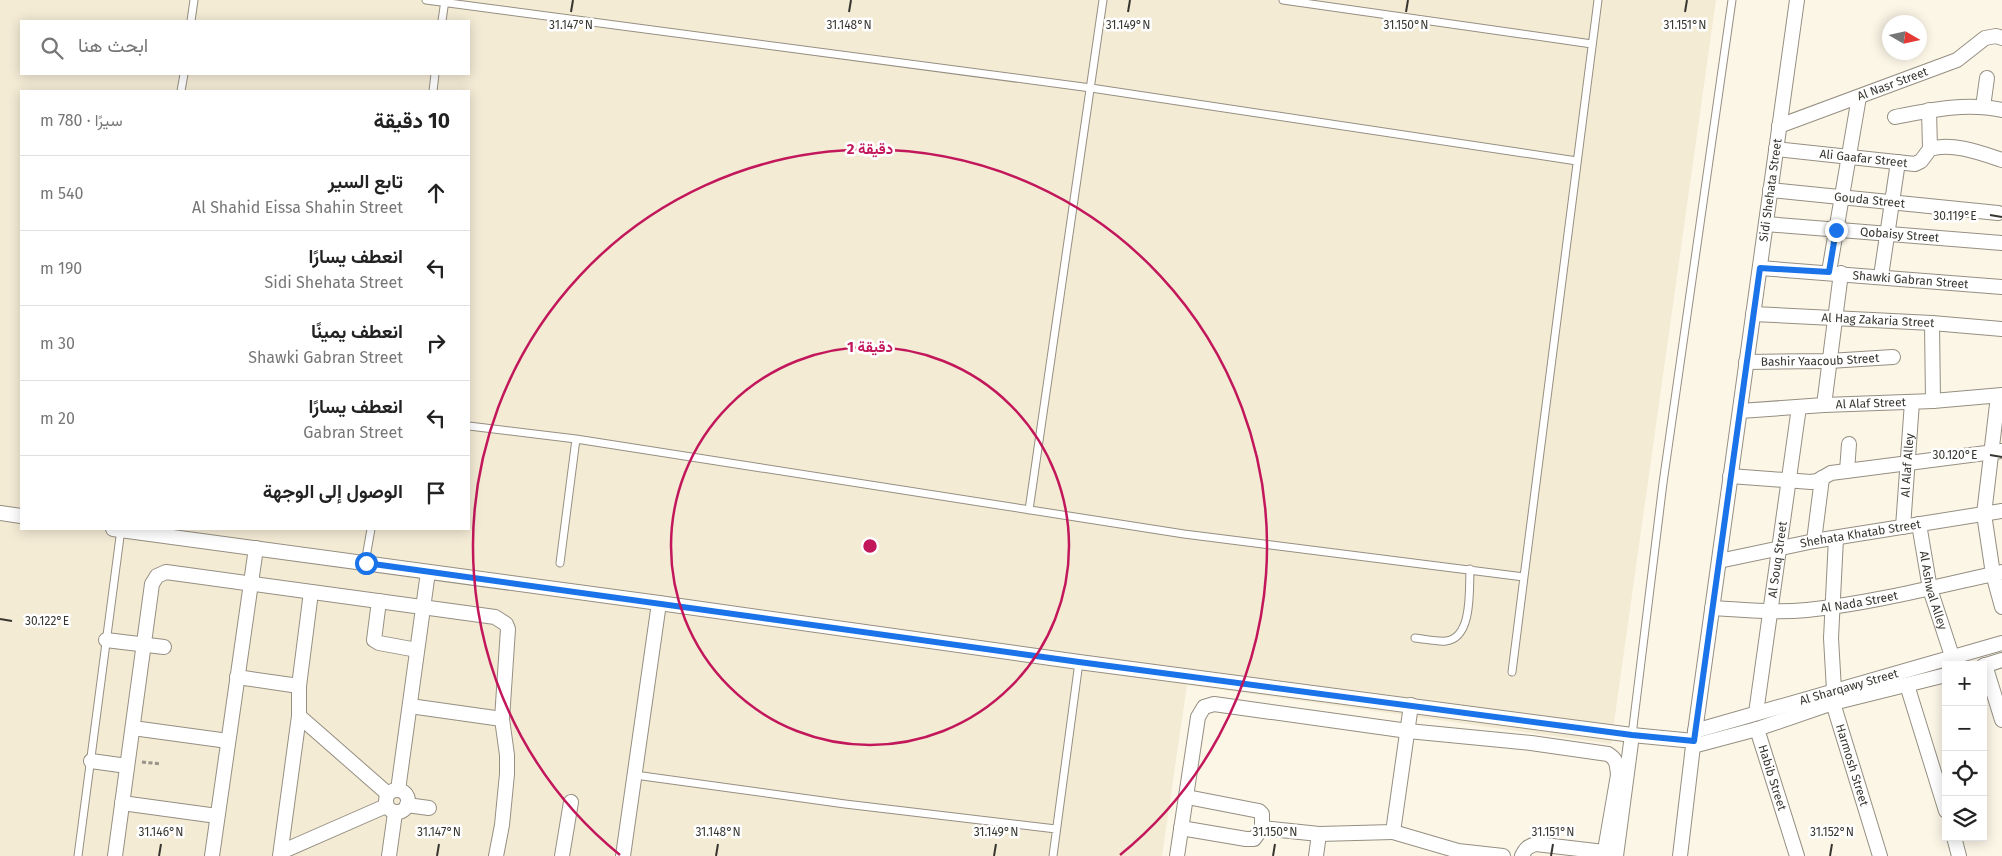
<!DOCTYPE html>
<html lang="ar">
<meta charset="utf-8">
<style>
body{margin:0;font-family:"Fira Sans",Vazirmatn,sans-serif;background:#f6f6f6;color:#222;direction:rtl}
.controls{position:absolute;right:15px;bottom:15px;display:grid;overflow:hidden;border-radius:0px;box-shadow:0 2px 12px #0003}
.controls button{width:45px;height:45px;display:grid;place-items:center;padding:0;border:0;border-bottom:1px solid #e0e0e0;background:#fff;color:#222;font:25px sans-serif}
.compass{position:absolute;left:1882px;top:15px;width:45px;height:45px;border-radius:50%;background:#fff;box-shadow:0 2px 12px #0003;rotate:99deg}
.stop{position:absolute;width:15px;height:15px;margin:-11px;border:4px solid #1a73e8;border-radius:50%;background:#fff}
.stop.end{background:#1a73e8;border-color:#fff;box-shadow:0 1px 5px #0008}
.list{margin:0;padding:0;list-style:none}
h2{display:flex;justify-content:space-between;align-items:center;height:65px;margin:0;padding:0 20px;font-size:21px}
h2 small{font-size:16px;font-weight:400;color:#767676}
.list li{display:grid;grid-template-columns:32px 1fr auto;gap:15px;align-items:center;box-sizing:border-box;height:75px;padding:0 20px;border-top:1px solid #e0e0e0}
.list b{display:block;font-size:19px;white-space:nowrap}
.list p{margin:0;font-size:16px;white-space:nowrap;color:#767676}
.list em{font-size:16px;font-style:normal;color:#767676}
.icon{flex:none;width:28px;height:28px;fill:none;stroke:currentColor;stroke-width:2;stroke-linecap:round;stroke-linejoin:round}
.map{position:relative;flex:none;width:2002px;height:856px;overflow:hidden;direction:ltr}
.search{position:absolute;background:#fff;box-shadow:0 2px 12px #0003;left:20px;top:20px;width:450px;height:55px;display:flex;align-items:center;gap:12px;box-sizing:border-box;padding:0 18px;border-radius:0px;color:#767676;font-size:19px}
.panel{position:absolute;background:#fff;box-shadow:0 2px 12px #0003;left:20px;top:90px;width:450px;height:440px;border-radius:0px;direction:rtl}
.map>svg:first-child{display:block}
.built{fill:#f4ebd5;fill-rule:evenodd}
.lines{fill:none;stroke-linecap:round;stroke-linejoin:round}
.service-casing{stroke:#958f82;stroke-width:9}
.minor-casing{stroke:#958f82;stroke-width:16}
.path{stroke:#989489;stroke-width:3;stroke-dasharray:4 2.5;stroke-linecap:butt}
.service{stroke:#fff;stroke-width:7}
.minor{stroke:#fff;stroke-width:14}
.route{stroke:#1a73e8;stroke-width:6}
.ticks{fill:none;stroke:#37352f;stroke-width:2}
.ring{fill:none;stroke:#c2185b;stroke-width:2.5}
.labels{text-anchor:middle;dominant-baseline:central;stroke-width:5;stroke-linejoin:round;paint-order:stroke}
.street-label{font-size:12px;fill:#37352f;stroke:#fff}
.ticks-label{font-size:12px;text-anchor:middle;fill:#37352f;stroke:#fff;stroke-width:5;stroke-linejoin:round;paint-order:stroke}
.centre{fill:#c2185b;stroke:#fff;stroke-width:2.5}
.ring-label{font-size:15px;text-anchor:middle;font-weight:bold;fill:#c2185b;stroke:#fff;stroke-width:5;stroke-linejoin:round;paint-order:stroke}
</style>
<div class="map">
<svg width="2002" height="856" viewBox="0 0 2002 856">
<rect width="100%" height="100%" fill="#fcf6e7"/>
<path class="built" d="M0,0H1716L1611,744L1187,685L1162,856H0ZM21,21H469V74H21ZM21,91H469V529H21Z"/>
<g class="lines">
<defs>
<path id="service" d="M426,0L1091,88L1577,161
M1283,0L1592,44
M191,21L194,0
M442,21L445,0
M181,91L184,74
M433,91L435,74
M469,426L576,439L1184,534L1524,577L1598,0
M1029,510L1103,0
M365,563L371,529
M560,563L576,439
M1415,638C1425,639 1437,642 1446,641C1473,638 1469,589 1470,569
M1512,672L1524,577
M1632,735L1663,483L1732,0
M635,775L845,804L1056,829
M78,856L121,529
M1053,856L1079,662"/>
<g id="minor">
<path d="M1983,107L1987,78"/>
<path d="M1929,110L1930,149"/>
<path d="M1895,117C1930,110 1967,102 2002,110"/>
<path id="s1" d="M1779,126L1957,60L1985,38L1996,36L2002,38"/>
<path id="s2" d="M1776,149L1915,164L1921,161L1930,149C1952,142 1981,153 2002,160"/>
<path id="s3" d="M1770,190L1998,213"/>
<path id="s4" d="M1766,224L2002,243"/>
<path id="s5" d="M1760,268L2002,287"/>
<path d="M1829,272L1859,97"/>
<path d="M1881,276L1898,162"/>
<path id="s6" d="M1753,314L1932,323L2002,329"/>
<path d="M1932,323L1933,401"/>
<path id="s7" d="M1746,362L1829,361L1893,357"/>
<path d="M1998,396L1984,514L1993,574L2002,607"/>
<path d="M1824,405L1841,273"/>
<path id="s8" d="M1740,411L1824,405L1933,401L2002,395"/>
<path d="M1847,471L1849,444"/>
<path d="M1730,476L1811,482L1817,481L1831,473L2002,451"/>
<path d="M0,513L21,516"/>
<path id="s9" d="M1919,524L1930,589L1952,656"/>
<path id="s10" d="M1903,527L1912,402"/>
<path d="M113,529L659,603L1079,662L1632,735L1694,741"/>
<path d="M1814,541L1822,478"/>
<path id="s11" d="M1719,561L1814,541L2002,511"/>
<path d="M379,601L374,640L379,643L417,650"/>
<path id="s12" d="M1712,608C1743,610 1776,613 1807,610C1873,603 1938,586 2002,572"/>
<path d="M106,640L164,647"/>
<path d="M1985,665L2002,720"/>
<path d="M1983,666L2002,660"/>
<path d="M237,677L299,686"/>
<path d="M1907,685L1946,811"/>
<path d="M1834,690L1831,638L1836,538"/>
<path id="s13" d="M1833,703L1880,856"/>
<path d="M1411,705L1393,832L1458,851L1503,856"/>
<path d="M410,706L502,719"/>
<path id="s14" d="M1756,713L1799,407"/>
<path d="M299,716L388,794"/>
<path d="M133,728L228,741"/>
<path id="s15" d="M1757,729L1797,856"/>
<path id="s16" d="M1695,731L2002,643"/>
<path d="M1693,746L1757,729L1833,703L1946,675"/>
<path d="M91,761L127,766"/>
<circle cx="397" cy="801" r="11"/>
<path d="M398,790L428,572"/>
<path d="M122,803L217,816"/>
<path d="M407,805L429,808"/>
<path d="M1181,828L1246,839H1254L1262,828V814L1259,811L1187,797"/>
<path d="M1262,828L1319,834L1393,832"/>
<path d="M1954,837L1959,856"/>
<path d="M281,852L386,806"/>
<path d="M115,856L152,584L157,576L166,572L495,617L506,624L508,629L502,719L507,755V774L502,825L496,856"/>
<path d="M212,856L256,548"/>
<path d="M280,856L299,716V686L311,592"/>
<path d="M389,856L395,813"/>
<path d="M562,856L571,802"/>
<path d="M623,856L659,603"/>
<path d="M1177,856L1198,717L1204,707L1214,704L1408,731L1531,743L1608,754C1617,759 1617,765 1618,775L1604,856"/>
<path d="M1316,856L1319,834"/>
<path d="M1522,856C1525,849 1528,846 1536,844L1604,852"/>
<path d="M1616,856L1632,735"/>
<path id="s17" d="M1680,856L1693,746L1797,0"/>
</g>
</defs>
<use href="#service" class="service-casing"/>
<use href="#minor" class="minor-casing"/>
<path class="path" d="M142,762L161,764"/>
<use href="#service" class="service"/>
<use href="#minor" class="minor"/>
</g>
<g class="lines">
<path class="route" d="M366,563L1079,662L1632,735L1694,741L1760,268L1829,272L1836,230"/>
</g>
<path class="ticks" d="M571,12L573,0M849,12L851,0M1128,12L1130,0M1406,12L1408,0M1685,12L1687,0M1990,215L2002,217M1990,455L2002,457M0,619L12,621M159,856L161,844M437,856L439,844M716,856L718,844M994,856L996,844M1273,856L1275,844M1551,856L1553,844M1830,856L1832,844"/>
<g class="ring">
<circle cx="870" cy="546" r="199"/>
<path d="M620 855A397 397 0 1 1 1120 855"/>
</g>
<g class="labels">
<g class="street-label">
<text stroke="none"><textPath href="#s1" startOffset="121">Al Nasr Street</textPath></text>
<text stroke="none"><textPath href="#s2" startOffset="88">Ali Gaafar Street</textPath></text>
<text stroke="none"><textPath href="#s17" startOffset="672">Sidi Shehata Street</textPath></text>
<text stroke="none"><textPath href="#s3" startOffset="100">Gouda Street</textPath></text>
<text stroke="none"><textPath href="#s4" startOffset="134">Qobaisy Street</textPath></text>
<text stroke="none"><textPath href="#s5" startOffset="151">Shawki Gabran Street</textPath></text>
<text stroke="none"><textPath href="#s6" startOffset="125">Al Hag Zakaria Street</textPath></text>
<text stroke="none"><textPath href="#s7" startOffset="74">Bashir Yaacoub Street</textPath></text>
<text stroke="none"><textPath href="#s8" startOffset="131">Al Alaf Street</textPath></text>
<text stroke="none"><textPath href="#s10" startOffset="62">Al Alaf Alley</textPath></text>
<text stroke="none"><textPath href="#s11" startOffset="144">Shehata Khatab Street</textPath></text>
<text stroke="none"><textPath href="#s14" startOffset="155">Al Souq Street</textPath></text>
<text stroke="none"><textPath href="#s9" startOffset="68">Al Ashwal Alley</textPath></text>
<text stroke="none"><textPath href="#s12" startOffset="148">Al Nada Street</textPath></text>
<text stroke="none"><textPath href="#s16" startOffset="160">Al Sharqawy Street</textPath></text>
<text stroke="none"><textPath href="#s13" startOffset="65">Harmosh Street</textPath></text>
<text stroke="none"><textPath href="#s15" startOffset="51">Habib Street</textPath></text>
</g>
</g>
<g class="ticks-label">
<text x="571" y="29">31.147°N</text>
<text x="849" y="29">31.148°N</text>
<text x="1128" y="29">31.149°N</text>
<text x="1406" y="29">31.150°N</text>
<text x="1685" y="29">31.151°N</text>
<text x="1955" y="220">30.119°E</text>
<text x="1955" y="459">30.120°E</text>
<text x="47" y="625">30.122°E</text>
<text x="161" y="836">31.146°N</text>
<text x="439" y="836">31.147°N</text>
<text x="718" y="836">31.148°N</text>
<text x="996" y="836">31.149°N</text>
<text x="1275" y="836">31.150°N</text>
<text x="1553" y="836">31.151°N</text>
<text x="1832" y="836">31.152°N</text>
</g>
<circle cx="870" cy="546" r="8" class="centre"/>
<g class="ring-label">
<text x="870" y="154">2 دقيقة</text>
<text x="870" y="352">1 دقيقة</text>
</g>
</svg>
<div class="controls">
<button>+</button>
<button>−</button>
<button><svg class="icon" aria-label="locate" viewBox="0 0 24 24"><circle cx="12" cy="12" r="6"/><path d="M12 2v4M12 18v4M2 12h4M18 12h4"/></svg></button>
<button><svg class="icon" aria-label="layers" viewBox="0 0 24 24"><path d="M12 4l9 5-9 5-9-5zM3 14l9 5 9-5"/></svg></button>
</div>
<svg class="compass" viewBox="-18 -18 36 36"><path d="M0-13l5 13h-10z" fill="#e53935"/><path d="M0 13l5-13h-10z" fill="#767676"/></svg>
<div class="stop" style="left:366px;top:563px"></div>
<div class="stop end" style="left:1836px;top:230px"></div>
<div class="search"><svg class="icon" aria-label="search" viewBox="0 0 24 24"><circle cx="10" cy="10" r="6"/><path d="M15 15l6 6"/></svg>ابحث هنا</div>
<section class="panel">
<h2>10 دقيقة<small>سيرًا · 780 m</small></h2>
<ul class="list">
<li><svg class="icon" aria-label="ahead" viewBox="0 0 24 24"><path d="M12 20V5M6 11l6-6 6 6"/></svg><div><b>تابع السير</b><p>Al Shahid Eissa Shahin Street</p></div><em>540 m</em></li>
<li><svg class="icon" aria-label="left" viewBox="0 0 24 24"><path d="M17 20v-9H6M10 6l-5 5 5 5"/></svg><div><b>انعطف يسارًا</b><p>Sidi Shehata Street</p></div><em>190 m</em></li>
<li><svg class="icon" aria-label="right" viewBox="0 0 24 24"><path d="M7 20v-9h11M14 6l5 5-5 5"/></svg><div><b>انعطف يمينًا</b><p>Shawki Gabran Street</p></div><em>30 m</em></li>
<li><svg class="icon" aria-label="left" viewBox="0 0 24 24"><path d="M17 20v-9H6M10 6l-5 5 5 5"/></svg><div><b>انعطف يسارًا</b><p>Gabran Street</p></div><em>20 m</em></li>
<li><svg class="icon" aria-label="arrive" viewBox="0 0 24 24"><path d="M6 21V4h12l-3 4 3 4H6"/></svg><div><b>الوصول إلى الوجهة</b></div></li>
</ul>
</section>
</div>
